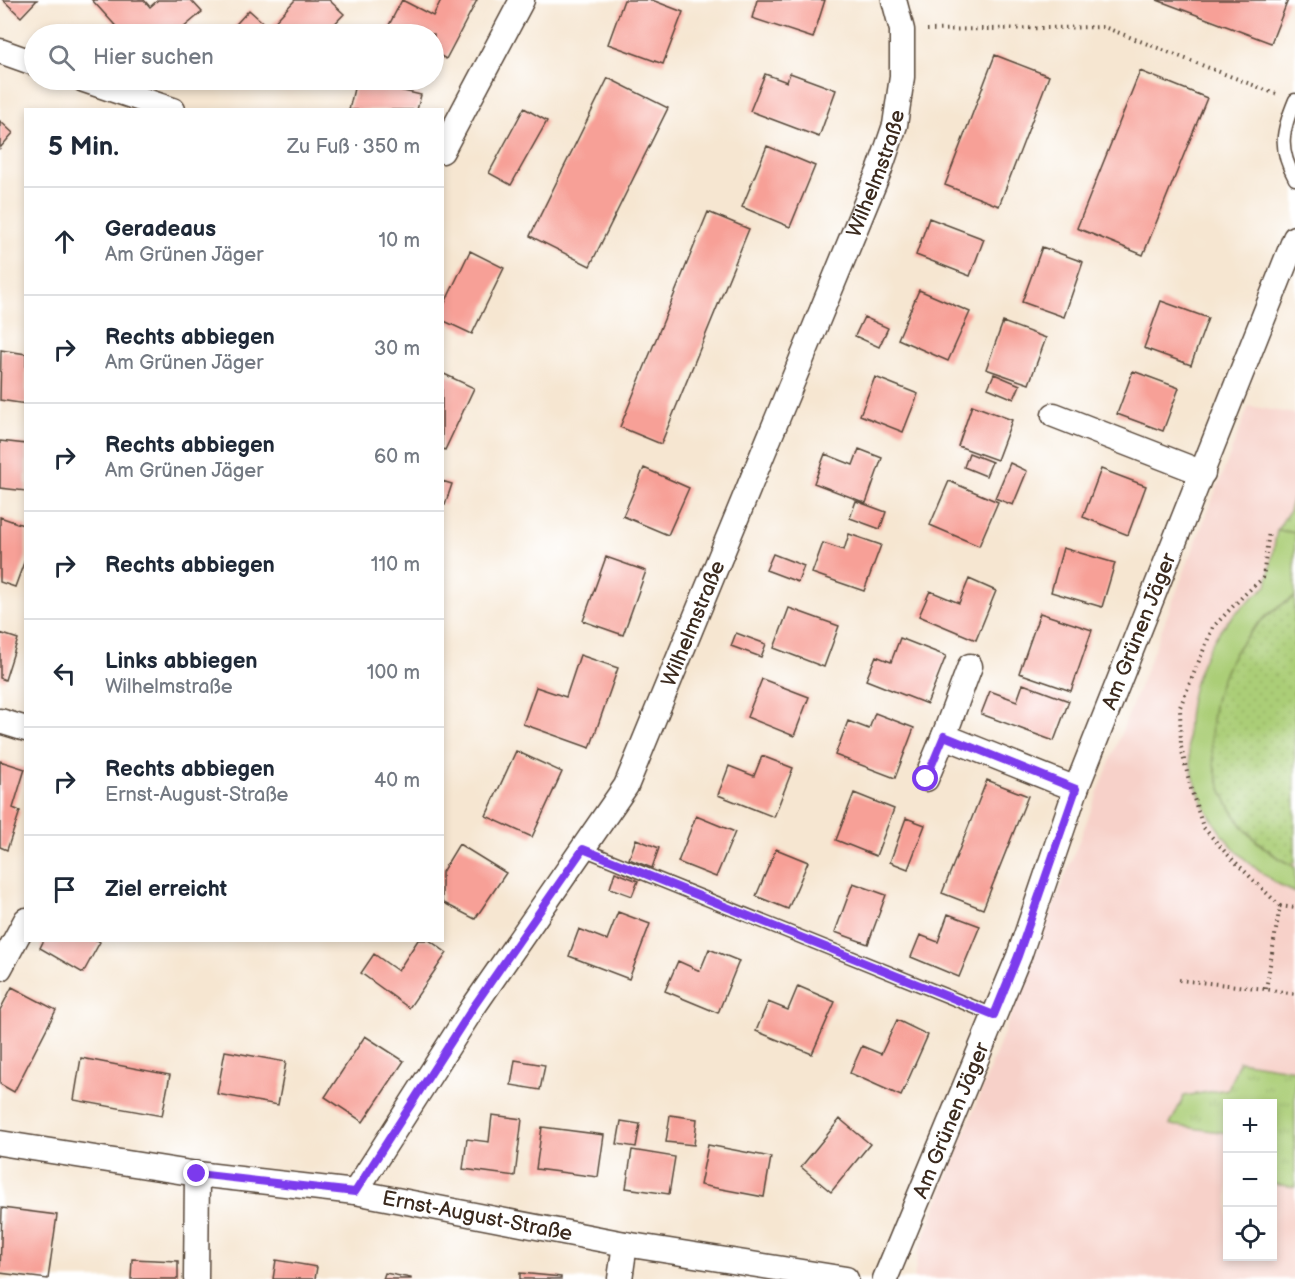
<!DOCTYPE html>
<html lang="de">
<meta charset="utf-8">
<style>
body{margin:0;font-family:"Balsamiq Sans",sans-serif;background:#f2f2f3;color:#1f2937}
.controls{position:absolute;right:18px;bottom:18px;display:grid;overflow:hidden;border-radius:0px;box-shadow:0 3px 9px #0003}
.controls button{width:54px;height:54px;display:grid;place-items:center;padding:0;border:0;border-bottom:2px solid #e0e1e3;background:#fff;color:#1f2937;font:30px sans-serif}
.stop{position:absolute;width:18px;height:18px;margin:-14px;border:4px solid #7c3aed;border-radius:50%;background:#fff}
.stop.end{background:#7c3aed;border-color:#fff;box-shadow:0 2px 6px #0008}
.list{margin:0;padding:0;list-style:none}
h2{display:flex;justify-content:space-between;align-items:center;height:78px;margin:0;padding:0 24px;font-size:26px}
h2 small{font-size:20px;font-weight:400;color:#747a83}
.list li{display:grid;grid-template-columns:39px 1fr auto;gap:18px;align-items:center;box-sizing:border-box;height:108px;padding:0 24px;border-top:2px solid #e0e1e3}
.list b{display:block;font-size:22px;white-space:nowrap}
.list p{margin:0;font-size:20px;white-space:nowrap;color:#747a83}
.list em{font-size:20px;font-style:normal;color:#747a83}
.icon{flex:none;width:33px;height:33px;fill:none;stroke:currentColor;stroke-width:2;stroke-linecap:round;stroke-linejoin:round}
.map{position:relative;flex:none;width:1295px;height:1279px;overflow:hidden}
.search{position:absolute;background:#fff;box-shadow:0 3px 9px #0003;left:24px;top:24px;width:420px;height:66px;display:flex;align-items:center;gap:15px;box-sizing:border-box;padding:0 21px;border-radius:33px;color:#747a83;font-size:22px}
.panel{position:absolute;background:#fff;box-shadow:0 3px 9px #0003;left:24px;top:108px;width:420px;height:834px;border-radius:0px}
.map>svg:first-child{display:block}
.built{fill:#f7d1c9;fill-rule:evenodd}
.grass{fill:url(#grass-dots);stroke:#737c4a;stroke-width:1.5}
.park{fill:url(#park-tufts);stroke:#737c4a;stroke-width:1.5}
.pitch{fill:#abce77;stroke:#737c4a;stroke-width:1.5}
.building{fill:#f7a097}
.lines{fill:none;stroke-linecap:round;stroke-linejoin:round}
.lane-casing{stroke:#574639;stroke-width:15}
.street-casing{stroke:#574639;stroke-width:27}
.path{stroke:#574639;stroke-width:4;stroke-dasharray:1.5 4.5;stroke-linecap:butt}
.lane{stroke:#fff;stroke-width:12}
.street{stroke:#fff;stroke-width:24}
.route{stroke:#7c3aed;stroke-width:8}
.labels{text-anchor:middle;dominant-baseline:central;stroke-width:6;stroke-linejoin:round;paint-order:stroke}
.street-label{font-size:21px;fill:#3b2a1e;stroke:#fff}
</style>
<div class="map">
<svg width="1295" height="1279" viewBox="0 0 1295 1279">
<defs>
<pattern id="grass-dots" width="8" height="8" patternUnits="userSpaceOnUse" patternTransform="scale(1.5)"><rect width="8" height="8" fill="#abce77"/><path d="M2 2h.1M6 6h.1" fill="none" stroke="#94b166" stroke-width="1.8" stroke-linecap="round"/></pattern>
<pattern id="park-tufts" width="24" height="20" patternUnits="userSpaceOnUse" patternTransform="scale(1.5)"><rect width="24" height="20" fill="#abce77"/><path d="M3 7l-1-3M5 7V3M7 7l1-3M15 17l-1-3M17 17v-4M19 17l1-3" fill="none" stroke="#94b166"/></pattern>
</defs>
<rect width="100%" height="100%" fill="#fff"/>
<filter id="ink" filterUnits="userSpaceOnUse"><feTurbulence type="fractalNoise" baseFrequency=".0167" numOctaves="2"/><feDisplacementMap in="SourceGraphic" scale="12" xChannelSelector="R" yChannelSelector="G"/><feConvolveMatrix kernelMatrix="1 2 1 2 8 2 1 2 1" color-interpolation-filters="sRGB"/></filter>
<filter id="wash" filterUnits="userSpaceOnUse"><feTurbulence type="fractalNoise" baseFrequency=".008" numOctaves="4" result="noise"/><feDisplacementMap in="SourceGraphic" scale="24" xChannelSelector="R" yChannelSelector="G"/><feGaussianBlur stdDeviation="1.35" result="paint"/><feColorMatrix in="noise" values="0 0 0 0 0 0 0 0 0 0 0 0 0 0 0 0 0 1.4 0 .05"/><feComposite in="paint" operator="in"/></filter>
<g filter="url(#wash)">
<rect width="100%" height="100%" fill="#f6e6d1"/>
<path class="built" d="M1249,406L1295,414V1279H914L918,1253ZM1228,1104H1272V1256H1228Z"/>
<path class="grass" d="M1295,491V533L1277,530L1289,511Z
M1295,597V863L1289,864C1276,856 1264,848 1253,837C1180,764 1207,643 1295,597Z"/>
<path class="park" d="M1239,1061L1295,1070V1187L1273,1184L1272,1104H1228L1227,1133L1170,1125L1184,1096L1228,1089Z"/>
<path class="pitch" d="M1277,530L1295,533V597C1186,654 1181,813 1295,867V893C1200,847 1159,744 1209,648C1223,622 1245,603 1267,586Z"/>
<g id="blocks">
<path class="building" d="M3,0H37L21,17Z
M92,0H144L150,7L158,0H191L202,12L176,34H123Z
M295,0H329L344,14L325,34H227L249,10L269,28Z
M402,0L433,16L441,0H477L446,59L434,52V34H402L388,27Z
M624,0H652L683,12L663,64L608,44Z
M757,0H825L813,38L752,18Z
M1157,0H1288L1271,43Z
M995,55L1049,76L999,206L945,185Z
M1140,71L1207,98L1143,255L1077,228Z
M790,73L836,90L819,137L750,111L765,74L787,82Z
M608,78L668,108L590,266L530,236Z
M267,80H284L276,88Z
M356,80L421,95L417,110H349Z
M524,108L547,121L511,185L489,173Z
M0,121L13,133L0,148Z
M767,146L815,166L790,227L742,207Z
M708,212L749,229L661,444L620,427Z
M929,218L984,239L970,276L916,255Z
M1042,247L1083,262L1064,317L1022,302Z
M470,251L504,268L472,334L442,320V309Z
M919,290L970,312L948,361L898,339Z
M1161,301L1208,318L1191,365L1144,348Z
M864,317L888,328L879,347L855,336Z
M1003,322L1046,338L1029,384L986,369Z
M1,350L26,354V404L0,400Z
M1133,371L1179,388L1163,431L1117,414Z
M442,373L474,388L445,450L442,448Z
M994,374L1020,385L1014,399L988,388Z
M875,377L918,394L903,432L860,415Z
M972,405L1012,420L997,460L958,446Z
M0,441L26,444V491L0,488Z
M859,449L882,458L866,503L814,483L825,454L853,465Z
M969,453L992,462L986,476L964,467Z
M1010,463L1027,471L1013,505L995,498Z
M644,468L689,488L668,535L623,516Z
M1101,469L1146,486L1128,535L1083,517Z
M442,481L452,484L445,505L442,504Z
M949,481L998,502L979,546L930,525Z
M856,501L886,512L880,529L850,518Z
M0,517L26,526V557L15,587L0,582Z
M849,534L881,545L864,591L812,573L823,543L844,550Z
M1063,548L1115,563L1102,607L1051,592Z
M773,554L804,566L798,582L766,570Z
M606,557L646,571L623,635L583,621Z
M969,579L996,591L976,640L919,616L930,591L959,603Z
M789,608L839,626L824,667L774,648Z
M1040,613L1092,630L1071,691L1019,673Z
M0,633L18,639L5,680L0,678Z
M736,633L766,644L761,657L731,646Z
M900,638L946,656L927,704L866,680L876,656L891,662Z
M580,655L618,668L590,748L523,724L536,687L566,697Z
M762,679L809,697L794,736L747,717Z
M1023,684L1069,701L1054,741L981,714L990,691L1017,701Z
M875,713L914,728L895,778L835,755L848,721L869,729Z
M516,751L562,772L532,837L486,816Z
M762,756L793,768L774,817L718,795L729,766L754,776Z
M0,761L25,769L13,808L20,811L7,850L0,847Z
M987,780L1028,796L983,909L942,893Z
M854,793L894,809L876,856L836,840Z
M696,816L735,832L716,877L678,862Z
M906,818L925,825L908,869L890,862Z
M636,839L659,848L652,868L629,859Z
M459,844L506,873L475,919L442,902V872Z
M776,849L808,862L788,909L756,896Z
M615,872L638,881L632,896L610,888Z
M853,883L886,895L868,944L835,932Z
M618,912L650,924L629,979L569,956L579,929L607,940Z
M948,914L980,926L959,977L911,957L920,935L938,942Z
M44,940H97L100,942L83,973L40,948Z
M418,940H429L447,953L409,1008L361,973L374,954L398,971Z
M709,949L739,961L718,1013L665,991L678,961L700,971Z
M798,986L835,1002L812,1054L756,1031L768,1002L788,1010Z
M12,987L56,1010L14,1092L0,1084V1010Z
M897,1020L928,1035L901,1096L850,1073L862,1046L881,1054Z
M365,1036L404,1061L363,1122L325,1097Z
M225,1051L286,1062L278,1105L217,1094Z
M81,1058L170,1075L162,1116L74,1100Z
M515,1060L545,1065L540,1090L511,1085Z
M492,1115L522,1119L515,1176L463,1169L467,1139L489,1142Z
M670,1115L697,1119L694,1145L666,1142Z
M840,1119L870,1144L831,1192L801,1167Z
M621,1121L640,1124L636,1147L617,1144Z
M542,1127L604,1135L598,1177L536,1169Z
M708,1145L771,1157L764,1197L700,1185Z
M632,1150L675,1157L669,1194L626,1188Z
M2,1208L57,1215L48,1279L0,1273Z
M132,1259L178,1261V1279H131Z
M276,1260L317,1267L315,1279H273Z
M385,1273L411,1278V1279H383Z
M520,1273L561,1277V1279H520Z"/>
</g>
</g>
<g filter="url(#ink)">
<use href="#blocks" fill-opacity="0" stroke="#574639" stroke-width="1.5"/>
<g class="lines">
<defs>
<path id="lane" d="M1295,100C1282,131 1278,148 1295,179
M583,849L994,1015"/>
<g id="street">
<path d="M0,51L34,63"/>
<path d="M84,80L173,110"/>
<path d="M442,151L522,0"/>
<path d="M1054,415L1203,473"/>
<path d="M970,666L944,736L1076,789"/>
<path d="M0,721L26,729"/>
<path d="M926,779L944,736"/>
<path d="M0,968L26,920"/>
<path id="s1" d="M0,1143L197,1174L355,1192L625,1244L846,1279"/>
<path id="s2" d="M355,1192L474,1006L626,786L880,169L895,125L902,77V30L894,0"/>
<path d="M196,1279L197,1174"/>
<path d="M620,1279L625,1244"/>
<path id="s3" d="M885,1279L1019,956L1076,789L1295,238"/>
</g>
</defs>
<use href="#lane" class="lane-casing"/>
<use href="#street" class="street-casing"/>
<path class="path" d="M927,30L1104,27L1276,94
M1280,906L1295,908
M1179,980L1266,989L1295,994
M1266,989L1280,906L1226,853L1203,827L1191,789L1181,747L1180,707L1213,627L1244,595L1263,578L1269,531"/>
<use href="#lane" class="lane"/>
<use href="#street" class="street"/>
</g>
</g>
<g class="lines" filter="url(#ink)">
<path class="route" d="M197,1174L355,1192L474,1006L583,849L994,1015L1018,956L1076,789L944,736L926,779"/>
</g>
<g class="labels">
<g class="street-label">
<text stroke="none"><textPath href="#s2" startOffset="1150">Wilhelmstraße</textPath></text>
<text stroke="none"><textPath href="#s2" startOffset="664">Wilhelmstraße</textPath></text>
<text stroke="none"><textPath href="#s3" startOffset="696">Am Grünen Jäger</textPath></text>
<text stroke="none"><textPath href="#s3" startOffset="172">Am Grünen Jäger</textPath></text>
<text stroke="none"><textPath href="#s1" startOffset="483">Ernst-August-Straße</textPath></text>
</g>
</g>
</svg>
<div class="controls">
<button>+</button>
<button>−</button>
<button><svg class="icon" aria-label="locate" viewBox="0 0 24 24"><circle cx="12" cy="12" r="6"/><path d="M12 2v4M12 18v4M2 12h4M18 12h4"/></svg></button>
</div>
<div class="stop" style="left:926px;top:779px"></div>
<div class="stop end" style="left:197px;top:1174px"></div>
<div class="search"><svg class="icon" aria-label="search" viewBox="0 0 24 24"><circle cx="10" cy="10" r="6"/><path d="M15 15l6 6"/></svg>Hier suchen</div>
<section class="panel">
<h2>5 Min.<small>Zu Fuß · 350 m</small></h2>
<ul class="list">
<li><svg class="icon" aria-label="ahead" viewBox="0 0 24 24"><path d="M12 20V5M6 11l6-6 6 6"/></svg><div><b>Geradeaus</b><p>Am Grünen Jäger</p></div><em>10 m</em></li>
<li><svg class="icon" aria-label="right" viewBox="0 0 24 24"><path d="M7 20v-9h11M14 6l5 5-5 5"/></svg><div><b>Rechts abbiegen</b><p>Am Grünen Jäger</p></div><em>30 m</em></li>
<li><svg class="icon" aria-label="right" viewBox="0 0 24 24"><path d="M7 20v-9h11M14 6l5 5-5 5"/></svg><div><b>Rechts abbiegen</b><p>Am Grünen Jäger</p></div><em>60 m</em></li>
<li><svg class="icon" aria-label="right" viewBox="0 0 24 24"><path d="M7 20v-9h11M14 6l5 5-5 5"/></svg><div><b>Rechts abbiegen</b></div><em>110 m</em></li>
<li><svg class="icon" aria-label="left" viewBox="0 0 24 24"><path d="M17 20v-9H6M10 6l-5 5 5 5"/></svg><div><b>Links abbiegen</b><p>Wilhelmstraße</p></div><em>100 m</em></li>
<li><svg class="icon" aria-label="right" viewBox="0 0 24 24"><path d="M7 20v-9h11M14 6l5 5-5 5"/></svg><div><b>Rechts abbiegen</b><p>Ernst-August-Straße</p></div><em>40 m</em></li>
<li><svg class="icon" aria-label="arrive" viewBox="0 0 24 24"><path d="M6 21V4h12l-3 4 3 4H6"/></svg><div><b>Ziel erreicht</b></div></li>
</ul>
</section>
</div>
